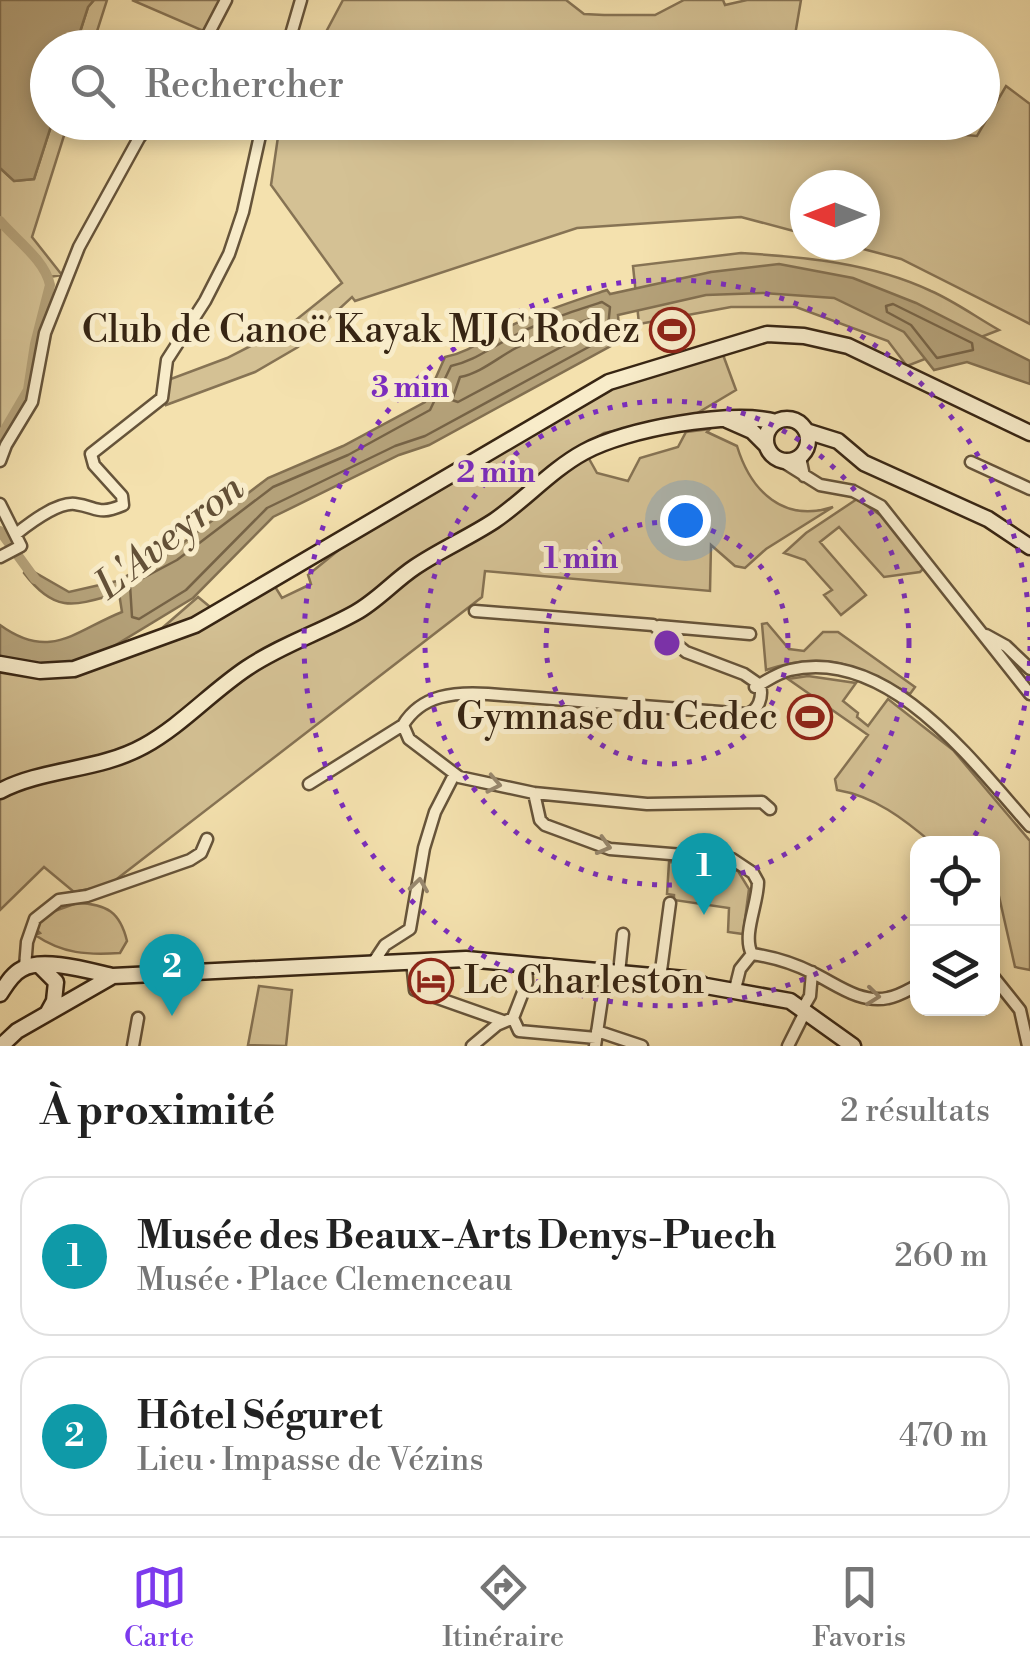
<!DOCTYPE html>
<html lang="fr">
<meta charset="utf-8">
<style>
body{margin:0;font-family:"Libre Bodoni",serif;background:#f2f2f2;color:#222}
.controls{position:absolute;right:30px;bottom:30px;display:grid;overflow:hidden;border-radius:20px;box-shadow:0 5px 15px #0003}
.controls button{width:90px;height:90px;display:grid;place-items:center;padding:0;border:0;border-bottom:2px solid #e0e0e0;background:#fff;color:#222;font:50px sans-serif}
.compass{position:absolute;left:790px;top:170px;width:90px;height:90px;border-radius:50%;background:#fff;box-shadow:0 5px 15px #0003;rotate:270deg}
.you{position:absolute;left:685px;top:520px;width:35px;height:35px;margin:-25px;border:8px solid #fff;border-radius:50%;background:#1a73e8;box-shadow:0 0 0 15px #1a73e833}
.badge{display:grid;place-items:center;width:65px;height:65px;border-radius:50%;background:#7c3aed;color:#fff;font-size:32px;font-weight:700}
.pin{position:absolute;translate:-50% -82px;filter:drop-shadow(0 2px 5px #0008)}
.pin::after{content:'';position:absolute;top:52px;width:35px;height:30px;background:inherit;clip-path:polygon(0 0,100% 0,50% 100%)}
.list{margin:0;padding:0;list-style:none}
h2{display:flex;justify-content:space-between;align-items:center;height:130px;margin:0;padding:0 40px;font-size:42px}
h2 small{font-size:32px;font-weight:400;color:#767676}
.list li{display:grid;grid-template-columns:65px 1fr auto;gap:30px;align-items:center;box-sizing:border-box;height:160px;margin:0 20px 20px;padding:0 20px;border:2px solid #e0e0e0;border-radius:30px}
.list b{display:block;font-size:38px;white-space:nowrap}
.list p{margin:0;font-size:32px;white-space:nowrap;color:#767676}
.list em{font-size:32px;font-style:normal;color:#767676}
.icon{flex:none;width:55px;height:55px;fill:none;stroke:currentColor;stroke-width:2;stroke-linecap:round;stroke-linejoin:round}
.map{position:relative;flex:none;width:1030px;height:1046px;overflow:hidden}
.search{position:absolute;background:#fff;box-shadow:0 5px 15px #0003;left:30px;right:30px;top:30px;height:110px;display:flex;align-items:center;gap:25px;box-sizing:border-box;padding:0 35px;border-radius:55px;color:#767676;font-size:38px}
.sheet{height:490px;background:#fff}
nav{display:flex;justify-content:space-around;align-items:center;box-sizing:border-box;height:140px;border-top:2px solid #e0e0e0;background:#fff;font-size:28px;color:#767676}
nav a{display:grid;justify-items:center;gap:5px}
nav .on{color:#7c3aed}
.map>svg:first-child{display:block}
.green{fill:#d4c194;stroke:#867354;stroke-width:2.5}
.water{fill:#b4a179;stroke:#826f50;stroke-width:2.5}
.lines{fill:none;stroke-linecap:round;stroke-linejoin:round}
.shore{stroke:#766346;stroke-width:2.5}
.canal{stroke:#b4a179;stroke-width:10}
.street-casing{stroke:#66543a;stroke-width:15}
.secondary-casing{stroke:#372513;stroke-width:19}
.street{stroke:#f8ecca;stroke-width:10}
.secondary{stroke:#f8ecca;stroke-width:14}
.oneway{stroke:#98886e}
.ring{fill:none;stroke:#7b2cbf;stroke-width:5;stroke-dasharray:5 10}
.labels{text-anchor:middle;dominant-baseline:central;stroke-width:10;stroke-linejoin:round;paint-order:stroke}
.poi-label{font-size:38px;fill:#372513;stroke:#f8ecca;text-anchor:end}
.water-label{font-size:40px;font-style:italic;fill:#635037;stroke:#f8ecca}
.centre{fill:#7b2cbf;stroke:#f8ecca;stroke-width:5}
.ring-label{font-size:30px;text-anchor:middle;font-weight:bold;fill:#7b2cbf;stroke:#f8ecca;stroke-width:10;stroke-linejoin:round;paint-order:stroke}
</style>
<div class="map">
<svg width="1030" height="1046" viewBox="0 0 1030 1046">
<rect width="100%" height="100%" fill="#f4e1ae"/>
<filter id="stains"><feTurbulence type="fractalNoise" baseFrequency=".002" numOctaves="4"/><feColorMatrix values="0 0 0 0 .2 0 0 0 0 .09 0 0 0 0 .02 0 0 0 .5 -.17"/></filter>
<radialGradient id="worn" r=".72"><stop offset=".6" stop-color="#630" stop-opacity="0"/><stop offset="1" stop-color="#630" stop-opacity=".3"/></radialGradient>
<path class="green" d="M94,0H107L92,47L75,48L88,7Z
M132,0H226L208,33Z
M343,0H566L584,14L604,15H655L684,0H723L725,5L747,0H801L793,47H318Z
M1006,86L1030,104V324L901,259L848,245H865V185H805V234L741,217L577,228L355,301L352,297L298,347L255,372L166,405L160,383L227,358L286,328L342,283L271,185L280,123L805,122L977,136Z
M52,123H68L32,237L62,275L49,277L28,390L0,438V168L14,181L34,179Z
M741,253C805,257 872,263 931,291C954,301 976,317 999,330L907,366L888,341L796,307H731L639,324L633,266Z
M722,352L736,390L694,415L604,433L581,447L582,461L588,457L597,473L628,481L640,458L678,447L686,432L710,429L707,432L737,446C751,492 784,523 833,507L766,549L745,568L735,566L711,545L710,591L485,571L482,597L109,885L74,892L44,867L0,910V671L45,674L138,649L198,597L221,616L274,585L282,598L311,584L308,575L340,549L596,394Z
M857,499L886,519L925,567L920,572L884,577L839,527L820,542L866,595L841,615L824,595L832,590L805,560L784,553L806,533Z
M767,623L789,649L804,651L823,632H838L915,687L910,694C853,666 830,649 766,670L762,624Z
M808,676L856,683L843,701L858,713L857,717L868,726L888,699L953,750L1030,841V970L1015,967L996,883H993L992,844L932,843C904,819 874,796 837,790L835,779L868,735L788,679Z
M669,862L718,865L738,871L749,889L743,934L728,932L729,908L674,900V895L667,894Z
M77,903C107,904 120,912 127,941L120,953C87,955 63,954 35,935L40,933L35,928L49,913Z
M259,986L292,990L286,1046L248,1045Z"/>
<path class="water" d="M0,0H94L88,7L75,47L48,48V122L52,123L34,179L14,181L0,168Z
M779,264L853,278L916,303L1030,361V384L967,362L934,370L904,332L834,298L763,293L706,295L618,315L620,341L429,445L399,455L273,517L193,598L99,655L75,664L42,667L0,658V625C51,662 76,630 122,612L119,593C74,606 55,614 24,573L27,568L69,592L117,581L171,552L268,478L343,446L425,402L445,357C470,352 487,337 510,326C542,311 574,301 607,290L610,294L711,272Z"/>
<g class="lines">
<path class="shore" d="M602,302L610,307L607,337L425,436L395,446L267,508L186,590L139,619L132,617L130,585L177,560L273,487L348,455L430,410L451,366C474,361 490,348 510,338C539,322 571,312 602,302Z
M893,304L972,343L973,350L937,358L911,325L887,312L886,306Z
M590,319L596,323L593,330L458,402L452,400L460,377C481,373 497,358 516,348C540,336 565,327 590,319Z"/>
<path class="canal" d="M0,221C16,240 45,260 50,285L35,344L28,390L0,438
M0,531L35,579"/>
<defs>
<path id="street" d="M201,48L226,0
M287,48L301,0
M800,457L804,476
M780,460L820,485L853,491L881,506L1030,694
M0,461L6,445L32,402L45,333L79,247L139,138L151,122
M971,462L1030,489
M0,504L21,546L0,557
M16,534C30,523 57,502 75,504C98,507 97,516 123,505L122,496L94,465L91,454L162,398L167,360L205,301L229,254L243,212L263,122
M475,611L653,625L686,652L744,674L760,685C763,697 759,711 746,714L488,694C455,692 422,694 403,725L409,739L459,777L534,793L647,804L762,802L770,809
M659,626L750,634
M986,635L1006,646L1030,669
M755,687C767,681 777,673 790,670C889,647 973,762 1030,826
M309,784L403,725
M534,793L540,820L545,825L610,849L732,859L753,873L758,882C758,904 742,935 752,954
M752,954C773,957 793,963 813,973C836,984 860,1004 888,998C899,996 908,990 918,985
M412,961L415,990L503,1021
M373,963L385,945L410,929L424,848L435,812L454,775
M25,967L27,942L35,919L59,900L87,896L190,860L201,853L207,839
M619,973L623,934
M992,975L1020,1010L1028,1046
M660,978L670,903
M735,989L740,969L752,954
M803,1008L810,996L812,972
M513,1018L519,1031L596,1038
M597,1031L642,1046
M133,1046L138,1018
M472,1046L497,1025L513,1018L527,982L526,965
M595,1046L606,972
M788,1046L806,1010"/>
<path id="secondary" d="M766 440a21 21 0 1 1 42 0a21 21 0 1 1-42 0Z
M727,420L752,431L766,445
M806,431L838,441L864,463L988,519L1030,547
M0,664L40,671L74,669L195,625L609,382L767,334L804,336L848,346L1030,433
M0,791C44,768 99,771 144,746C182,725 211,692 247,668C281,645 319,633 355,613C377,601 394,581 415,567C440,550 468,538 494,521C525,500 551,470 584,452C625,429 731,410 776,422
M41,967L56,982L54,1001L48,1012
M695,984L790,1001L853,1046
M0,994C6,985 12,974 22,969C42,957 90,971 112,976
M1,1046L17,1031L113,976L466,959L685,979L702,984"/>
</defs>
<use href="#street" class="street-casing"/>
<use href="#secondary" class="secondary-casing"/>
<use href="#street" class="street"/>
<use href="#secondary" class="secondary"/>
</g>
<defs><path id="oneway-chevron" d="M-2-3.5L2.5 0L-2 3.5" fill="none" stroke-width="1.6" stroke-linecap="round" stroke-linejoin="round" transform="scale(2.5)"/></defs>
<g class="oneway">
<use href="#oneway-chevron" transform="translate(494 784) rotate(11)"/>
<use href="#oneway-chevron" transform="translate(604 846) rotate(16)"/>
<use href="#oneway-chevron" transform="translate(419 885) rotate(-82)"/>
<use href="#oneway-chevron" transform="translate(873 996) rotate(6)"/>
</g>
<g class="ring">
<circle cx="667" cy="643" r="121"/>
<circle cx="667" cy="643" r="242"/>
<path d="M1030 646A363 363 0 0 1 970 843M917 906A363 363 0 1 1 1030 640"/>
</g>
<defs>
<symbol id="stadium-ring" viewBox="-11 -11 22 22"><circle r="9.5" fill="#f8ecca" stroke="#8f2418" stroke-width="1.5"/><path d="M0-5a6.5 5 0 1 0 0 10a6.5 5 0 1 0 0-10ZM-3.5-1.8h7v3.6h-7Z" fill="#8f2418"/></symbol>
<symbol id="hotel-ring" viewBox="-11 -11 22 22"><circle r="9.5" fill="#f8ecca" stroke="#8f2418" stroke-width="1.5"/><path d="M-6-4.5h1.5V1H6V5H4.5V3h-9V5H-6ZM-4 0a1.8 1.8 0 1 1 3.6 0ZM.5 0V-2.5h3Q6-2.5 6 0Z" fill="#8f2418"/></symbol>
</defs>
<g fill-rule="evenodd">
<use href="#stadium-ring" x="647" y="305" width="50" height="50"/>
<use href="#stadium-ring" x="785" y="692" width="50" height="50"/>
<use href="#hotel-ring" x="406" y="956" width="50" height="50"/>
</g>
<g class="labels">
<g class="poi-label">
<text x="640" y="330">Club de Canoë Kayak MJC Rodez</text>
<text x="778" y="717">Gymnase du Cedec</text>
<text x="464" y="981" text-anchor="start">Le Charleston</text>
</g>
<g class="water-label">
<text transform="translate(170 537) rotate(-38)">L'Aveyron</text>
</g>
</g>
<circle cx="667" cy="643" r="15" class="centre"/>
<g class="ring-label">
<text x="410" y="397">3 min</text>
<text x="496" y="482">2 min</text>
<text x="581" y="568">1 min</text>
</g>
<rect width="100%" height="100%" filter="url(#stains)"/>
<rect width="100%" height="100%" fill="url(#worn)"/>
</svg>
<div class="controls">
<button><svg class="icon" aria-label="locate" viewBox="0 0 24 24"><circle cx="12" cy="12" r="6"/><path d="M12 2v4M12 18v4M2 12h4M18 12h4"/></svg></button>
<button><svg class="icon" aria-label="layers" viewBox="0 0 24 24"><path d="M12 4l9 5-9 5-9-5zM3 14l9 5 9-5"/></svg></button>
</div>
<svg class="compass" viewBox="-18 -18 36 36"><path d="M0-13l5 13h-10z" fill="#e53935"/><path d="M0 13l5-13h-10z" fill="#767676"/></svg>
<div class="you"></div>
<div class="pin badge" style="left:704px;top:915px;background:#0f9aa8">1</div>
<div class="pin badge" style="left:172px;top:1016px;background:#0f9aa8">2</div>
<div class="search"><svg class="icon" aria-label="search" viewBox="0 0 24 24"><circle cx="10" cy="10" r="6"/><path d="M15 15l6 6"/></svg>Rechercher</div>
</div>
<section class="sheet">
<h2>À proximité<small>2 résultats</small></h2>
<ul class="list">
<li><span class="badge" style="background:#0f9aa8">1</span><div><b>Musée des Beaux-Arts Denys-Puech</b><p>Musée · Place Clemenceau</p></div><em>260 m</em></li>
<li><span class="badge" style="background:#0f9aa8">2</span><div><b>Hôtel Séguret</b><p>Lieu · Impasse de Vézins</p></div><em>470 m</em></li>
</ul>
</section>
<nav>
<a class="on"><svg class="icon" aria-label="map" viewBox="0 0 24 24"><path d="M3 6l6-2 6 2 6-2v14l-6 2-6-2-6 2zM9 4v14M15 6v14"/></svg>Carte</a>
<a><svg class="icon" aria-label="directions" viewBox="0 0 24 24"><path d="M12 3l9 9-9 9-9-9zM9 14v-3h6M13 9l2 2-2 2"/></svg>Itinéraire</a>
<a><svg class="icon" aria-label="saved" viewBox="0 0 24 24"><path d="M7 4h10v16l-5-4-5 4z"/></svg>Favoris</a>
</nav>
